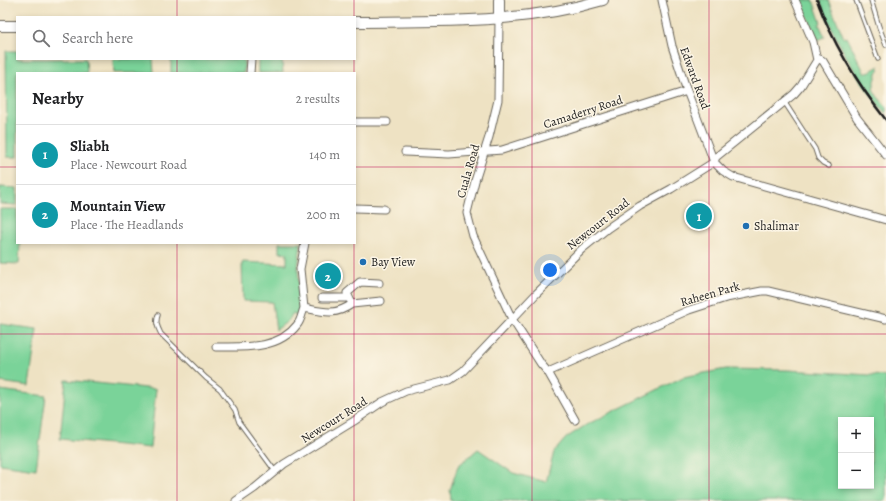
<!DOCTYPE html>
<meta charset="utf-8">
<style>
body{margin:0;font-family:Alegreya,serif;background:#f2f2f2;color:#202124}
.controls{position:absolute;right:12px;bottom:12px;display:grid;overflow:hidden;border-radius:0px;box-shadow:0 2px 6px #0003}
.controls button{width:36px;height:36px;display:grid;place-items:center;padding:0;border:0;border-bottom:1px solid #e0e0e0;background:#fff;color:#202124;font:20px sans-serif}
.you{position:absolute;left:550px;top:270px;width:14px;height:14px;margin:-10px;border:3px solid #fff;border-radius:50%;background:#1a73e8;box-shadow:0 0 0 6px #1a73e833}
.badge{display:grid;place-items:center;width:26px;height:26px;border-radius:50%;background:#1a73e8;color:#fff;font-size:13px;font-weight:700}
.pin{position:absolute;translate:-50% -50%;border:2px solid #fff;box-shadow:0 1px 4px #0006}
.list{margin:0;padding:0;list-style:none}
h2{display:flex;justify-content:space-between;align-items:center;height:52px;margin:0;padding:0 16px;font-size:17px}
h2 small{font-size:13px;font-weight:400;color:#757577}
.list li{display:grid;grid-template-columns:26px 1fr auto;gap:12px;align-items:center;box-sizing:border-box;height:60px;padding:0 16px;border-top:1px solid #e0e0e0}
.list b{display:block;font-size:15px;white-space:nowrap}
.list p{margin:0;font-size:13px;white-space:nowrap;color:#757577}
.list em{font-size:13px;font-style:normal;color:#757577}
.icon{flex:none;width:22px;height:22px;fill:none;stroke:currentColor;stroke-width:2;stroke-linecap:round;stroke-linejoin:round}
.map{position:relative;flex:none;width:886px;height:501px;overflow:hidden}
.search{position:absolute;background:#fff;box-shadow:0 2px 6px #0003;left:16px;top:16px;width:340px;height:44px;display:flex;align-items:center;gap:10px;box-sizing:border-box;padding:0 14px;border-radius:0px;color:#757577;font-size:15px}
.panel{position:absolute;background:#fff;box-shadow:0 2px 6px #0003;left:16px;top:72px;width:340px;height:172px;border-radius:0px}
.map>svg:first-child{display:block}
.green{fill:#7ad399;stroke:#4b785a;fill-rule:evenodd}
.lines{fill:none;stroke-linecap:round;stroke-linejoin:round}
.lane-casing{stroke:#666156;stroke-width:5.5}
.street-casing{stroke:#666156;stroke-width:9}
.secondary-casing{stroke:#666156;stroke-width:12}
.lane{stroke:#fff;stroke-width:3.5}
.street{stroke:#fff;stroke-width:7}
.secondary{stroke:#fff;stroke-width:10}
.rail{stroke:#1c1c1c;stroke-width:2.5}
.grid{fill:none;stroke:#c2185b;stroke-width:1;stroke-opacity:0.55}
.poi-dot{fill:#1f6fb2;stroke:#fcf5e5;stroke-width:1.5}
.labels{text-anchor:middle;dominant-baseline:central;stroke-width:3;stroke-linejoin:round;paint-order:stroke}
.street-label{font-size:12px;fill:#1c1c1c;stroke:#fcf5e5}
.poi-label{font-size:12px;fill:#1c1c1c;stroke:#fcf5e5;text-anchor:start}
</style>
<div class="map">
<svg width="886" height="501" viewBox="0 0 886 501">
<rect width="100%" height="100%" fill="#fcf5e5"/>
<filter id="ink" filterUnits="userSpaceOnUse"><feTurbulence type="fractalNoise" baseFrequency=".025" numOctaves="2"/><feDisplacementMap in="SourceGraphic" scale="8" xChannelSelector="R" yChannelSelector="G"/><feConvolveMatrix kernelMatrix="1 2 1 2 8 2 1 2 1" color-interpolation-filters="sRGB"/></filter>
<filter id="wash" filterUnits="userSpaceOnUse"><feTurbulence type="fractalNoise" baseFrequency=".012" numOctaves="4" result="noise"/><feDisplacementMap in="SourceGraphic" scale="16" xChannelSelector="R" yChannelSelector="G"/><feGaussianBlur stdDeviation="0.9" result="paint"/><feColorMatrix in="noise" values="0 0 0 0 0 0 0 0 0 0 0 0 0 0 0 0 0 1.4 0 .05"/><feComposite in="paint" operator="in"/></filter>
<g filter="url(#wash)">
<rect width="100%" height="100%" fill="#eee2c3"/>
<path class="green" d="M800,0H813L821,23L819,24L825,37L818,40Z
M820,0H828L844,38L847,37L865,74L879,66L873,89L877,96L886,106V114C858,81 835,41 820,0Z
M6,51H17V59H86L87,73H17V157H7Z
M113,59H153L154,73H114Z
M171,59H244V73H171Z
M258,59H282L283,73H258Z
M0,187L17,188V205L0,204Z
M0,209H17V243H20L19,264L0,263Z
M279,243H301L298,268L300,310L298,317L293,313L288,321L276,330L272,302L243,301L242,262L287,264V253L279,252Z
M0,324L37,329L29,386L0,382Z
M726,369L788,370L886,376V501H451L450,490L458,466L478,449L513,473L546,482L554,452L566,438L586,425L683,377ZM841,420H871V486H841Z
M66,380L156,389L150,448L60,439Z
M0,390L46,396L36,469L0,464Z"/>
</g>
<g filter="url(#ink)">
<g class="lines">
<defs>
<path id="lane" d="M856,0L878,59
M871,0L879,27L886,45
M785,103L815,149L818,158L823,163L829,166
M158,315C155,323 158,328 161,334L206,378L220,389L235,410L239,422L275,471"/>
<path id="street" d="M662,0L672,46L687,91L714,162L723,171L733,177L886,220
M499,20L498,100L489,137L475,181L467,213L473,236L512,319L541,364L548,372L575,420
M817,60L820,59L823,61L857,118L886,155
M250,73L251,59
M355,122H387
M405,152L449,154L502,150L687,91
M355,208L384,209
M305,243L300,269L304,308C324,312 335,316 352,304L347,293L360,282L379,283
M322,298H349
M352,304L381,301
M216,347C244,347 278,350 297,325C301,321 302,313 304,308
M548,372L689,310L726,298L762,291H768L886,319
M236,501L255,488L284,464L354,421L382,402L406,391L450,380L463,371L536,294L582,249L608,228L640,206L671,189L714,162L716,157L794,94L801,86L817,60L813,42L795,0"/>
<path id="secondary" d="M499,20V0
M355,22C439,21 522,24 603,0
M0,26H17"/>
</defs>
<use href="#lane" class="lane-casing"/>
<use href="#street" class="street-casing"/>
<use href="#secondary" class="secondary-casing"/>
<use href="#lane" class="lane"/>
<use href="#street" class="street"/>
<use href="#secondary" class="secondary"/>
<path class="rail" d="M817,0C833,44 857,83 886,120"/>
</g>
</g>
<path class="grid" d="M177,0V17M354,0V17M532,0V501M709,0V501M177,59V73M354,59V73M0,167H17M355,167H886M177,243V501M354,243V501M0,334H886"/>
<g class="poi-dot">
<circle cx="746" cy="226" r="4"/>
<circle cx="363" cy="262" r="4"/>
</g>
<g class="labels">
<g class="street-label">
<text transform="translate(695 78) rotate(70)">Edward Road</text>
<text transform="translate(583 112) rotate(-18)">Camaderry Road</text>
<text transform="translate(468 171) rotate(-74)">Cuala Road</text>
<text transform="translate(598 224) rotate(-38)">Newcourt Road</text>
<text transform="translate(710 294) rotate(-16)">Raheen Park</text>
<text transform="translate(334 420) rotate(-32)">Newcourt Road</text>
</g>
<g class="poi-label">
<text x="754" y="226">Shalimar</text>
<text x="371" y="262">Bay View</text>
</g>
</g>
</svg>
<div class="controls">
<button>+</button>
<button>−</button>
</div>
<div class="you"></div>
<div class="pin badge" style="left:699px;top:216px;background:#0f9aa8">1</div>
<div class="pin badge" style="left:328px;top:276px;background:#0f9aa8">2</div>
<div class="search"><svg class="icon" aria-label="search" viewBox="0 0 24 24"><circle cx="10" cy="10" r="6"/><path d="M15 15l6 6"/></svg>Search here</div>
<section class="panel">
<h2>Nearby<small>2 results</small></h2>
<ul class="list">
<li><span class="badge" style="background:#0f9aa8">1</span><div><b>Sliabh</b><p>Place · Newcourt Road</p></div><em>140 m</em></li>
<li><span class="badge" style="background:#0f9aa8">2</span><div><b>Mountain View</b><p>Place · The Headlands</p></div><em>200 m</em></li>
</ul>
</section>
</div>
